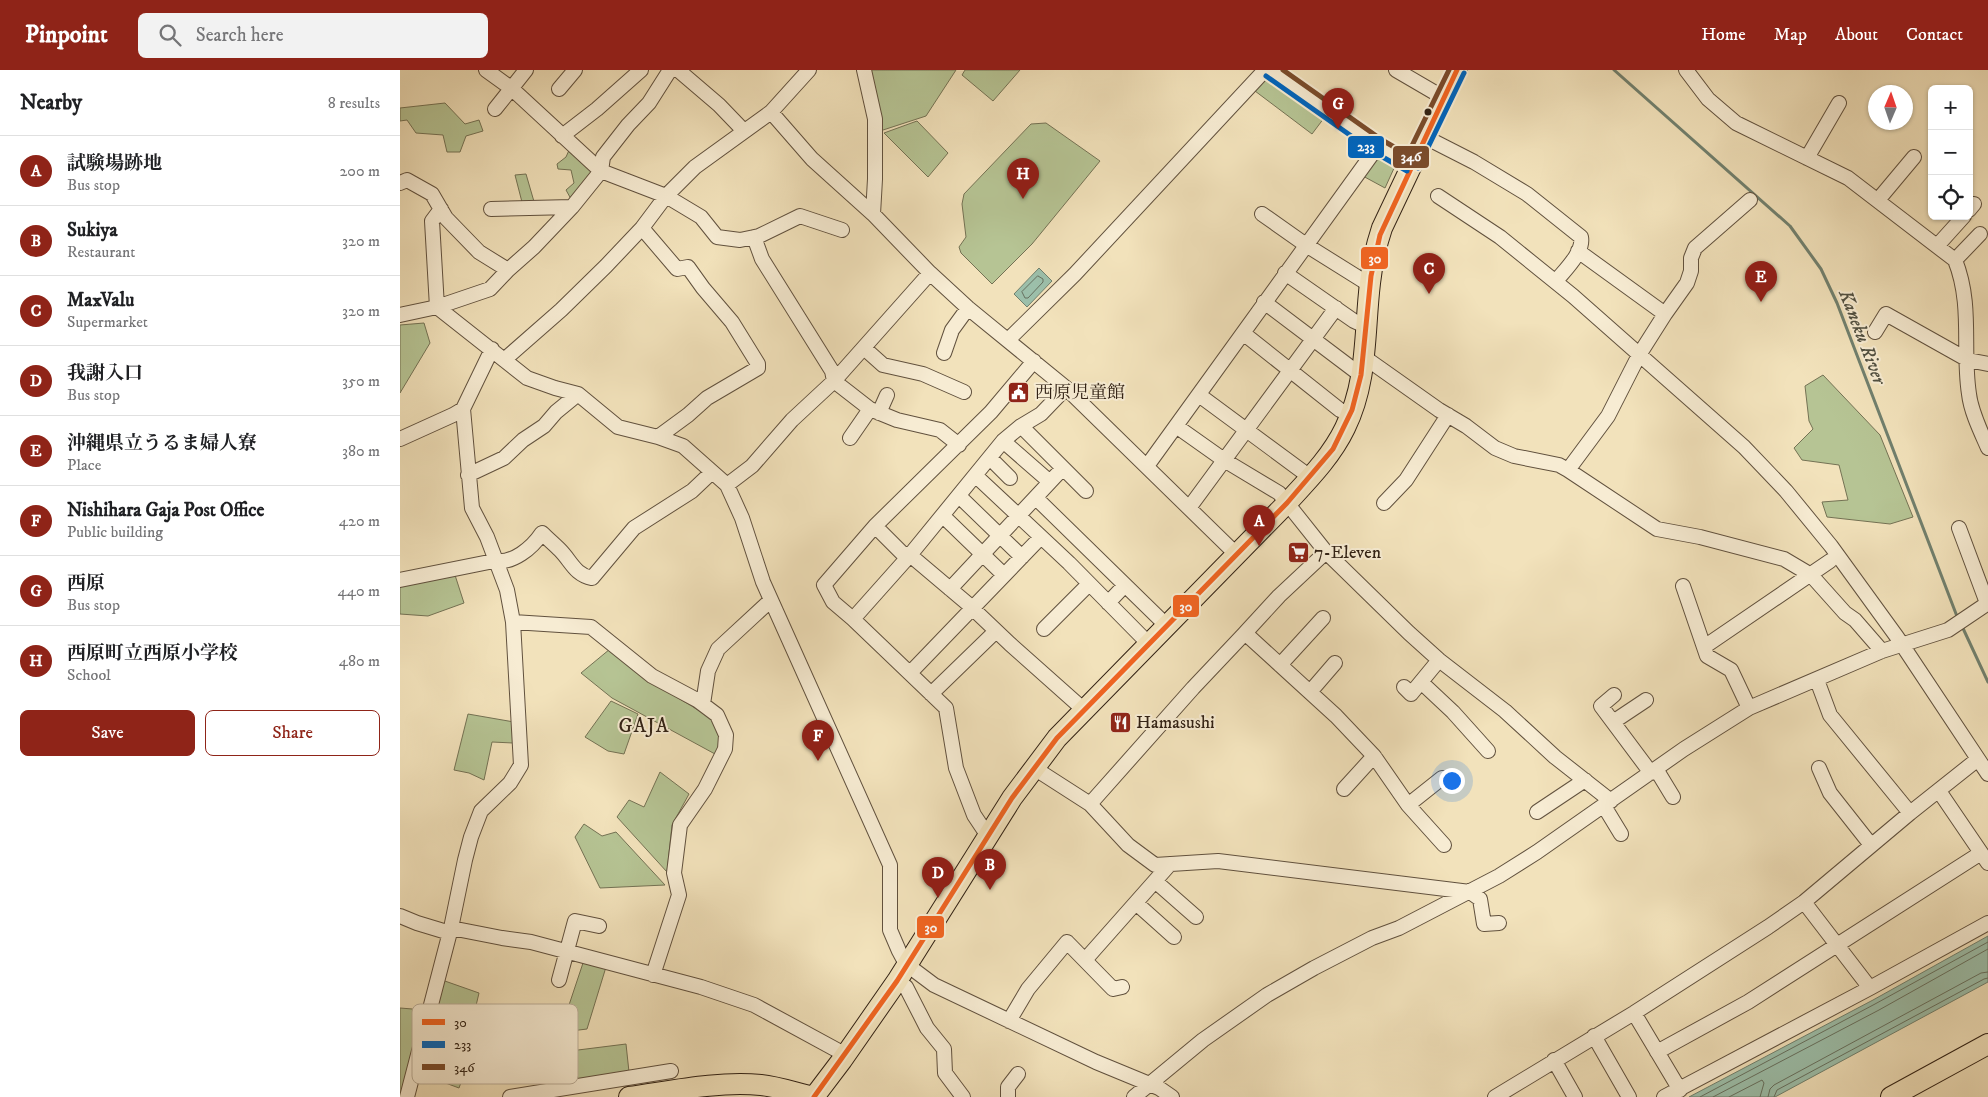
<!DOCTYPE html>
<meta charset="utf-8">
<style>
body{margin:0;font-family:"IM FELL DW Pica","Noto Serif JP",serif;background:#f2f2f2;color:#202124}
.controls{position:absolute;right:15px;top:15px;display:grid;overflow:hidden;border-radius:8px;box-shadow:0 1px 4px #0004}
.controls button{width:45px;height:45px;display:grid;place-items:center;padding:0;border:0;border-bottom:1px solid #e0e0e0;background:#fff;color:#202124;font:25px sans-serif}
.compass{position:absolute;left:1468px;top:15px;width:45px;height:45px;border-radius:50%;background:#fff;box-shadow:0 1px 4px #0004;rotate:2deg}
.you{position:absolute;left:1051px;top:710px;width:18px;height:18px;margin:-12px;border:4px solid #fff;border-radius:50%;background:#1a73e8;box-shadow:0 0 0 8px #1a73e833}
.badge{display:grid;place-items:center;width:32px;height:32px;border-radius:50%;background:#8f2418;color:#fff;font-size:16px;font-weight:700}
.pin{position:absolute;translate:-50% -41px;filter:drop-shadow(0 1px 2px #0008)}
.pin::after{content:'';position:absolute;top:26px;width:18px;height:15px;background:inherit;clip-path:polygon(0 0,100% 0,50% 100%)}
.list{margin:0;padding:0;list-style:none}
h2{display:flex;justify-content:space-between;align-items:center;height:65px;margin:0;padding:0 20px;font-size:21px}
h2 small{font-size:16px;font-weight:400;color:#757577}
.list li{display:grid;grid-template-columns:32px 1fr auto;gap:15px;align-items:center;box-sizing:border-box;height:70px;padding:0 20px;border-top:1px solid #e0e0e0}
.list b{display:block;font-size:19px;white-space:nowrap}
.list p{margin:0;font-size:16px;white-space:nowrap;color:#757577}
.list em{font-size:16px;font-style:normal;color:#757577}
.actions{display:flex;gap:10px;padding:15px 20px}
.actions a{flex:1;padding:11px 0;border:1px solid #8f2418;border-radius:8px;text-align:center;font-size:18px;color:#8f2418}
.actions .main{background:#8f2418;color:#fff}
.icon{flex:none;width:28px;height:28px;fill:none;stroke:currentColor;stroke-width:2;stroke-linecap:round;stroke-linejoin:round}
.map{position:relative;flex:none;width:1588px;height:1027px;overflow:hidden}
header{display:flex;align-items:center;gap:30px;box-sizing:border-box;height:70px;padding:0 25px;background:#8f2418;color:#fff}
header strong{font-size:24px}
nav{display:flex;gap:28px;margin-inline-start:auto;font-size:18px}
.search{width:350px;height:45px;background:#f2f2f2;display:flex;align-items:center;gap:12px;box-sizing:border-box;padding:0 18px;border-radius:8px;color:#757577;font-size:19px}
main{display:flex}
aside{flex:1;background:#fff}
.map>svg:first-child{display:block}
.green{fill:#b6c494;stroke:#747254}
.water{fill:#9cbfaa;stroke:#71806e}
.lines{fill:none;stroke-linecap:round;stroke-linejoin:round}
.shore{stroke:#66705f;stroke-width:1}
.stream{stroke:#71806e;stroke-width:3}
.minor-casing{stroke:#61513e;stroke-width:16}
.highway-casing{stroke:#312114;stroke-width:22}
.minor{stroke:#f7ecd3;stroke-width:14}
.highway{stroke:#f2e2bb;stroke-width:20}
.bus-1-casing{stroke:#f7ecd3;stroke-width:9}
.bus-2-casing{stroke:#f7ecd3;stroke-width:9}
.bus-3-casing{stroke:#f7ecd3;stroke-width:9}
.bus-1{stroke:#f26522;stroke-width:5}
.bus-2{stroke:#0065bd;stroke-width:5}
.bus-3{stroke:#7a4b2a;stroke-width:5}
.bus-dot{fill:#312114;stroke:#f7ecd3;stroke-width:2}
.labels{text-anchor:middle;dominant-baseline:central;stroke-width:4;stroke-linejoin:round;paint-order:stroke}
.poi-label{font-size:18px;fill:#312114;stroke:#f7ecd3;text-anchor:start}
.water-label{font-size:19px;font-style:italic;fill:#515041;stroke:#f7ecd3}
.quarter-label{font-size:20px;letter-spacing:1px;fill:#312114;stroke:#f7ecd3}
.key{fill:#f7ecd3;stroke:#bcaf9a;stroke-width:1}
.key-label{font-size:14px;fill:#312114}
.line-badge{stroke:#f7ecd3;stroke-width:2}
.badge-label{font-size:14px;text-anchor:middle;font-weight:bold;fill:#fff}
</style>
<header>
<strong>Pinpoint</strong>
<div class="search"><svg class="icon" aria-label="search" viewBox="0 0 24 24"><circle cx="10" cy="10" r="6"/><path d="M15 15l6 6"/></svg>Search here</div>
<nav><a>Home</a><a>Map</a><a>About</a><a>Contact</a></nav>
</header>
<main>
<aside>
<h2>Nearby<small>8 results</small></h2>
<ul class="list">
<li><span class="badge">A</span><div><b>試験場跡地</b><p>Bus stop</p></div><em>200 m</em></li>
<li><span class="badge">B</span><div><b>Sukiya</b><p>Restaurant</p></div><em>320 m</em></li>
<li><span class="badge">C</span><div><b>MaxValu</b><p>Supermarket</p></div><em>320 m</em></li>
<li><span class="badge">D</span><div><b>我謝入口</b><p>Bus stop</p></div><em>350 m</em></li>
<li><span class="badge">E</span><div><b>沖縄県立うるま婦人寮</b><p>Place</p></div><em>380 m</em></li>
<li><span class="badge">F</span><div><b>Nishihara Gaja Post Office</b><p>Public building</p></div><em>420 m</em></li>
<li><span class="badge">G</span><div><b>西原</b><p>Bus stop</p></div><em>440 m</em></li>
<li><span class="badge">H</span><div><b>西原町立西原小学校</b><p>School</p></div><em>480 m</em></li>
</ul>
<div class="actions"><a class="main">Save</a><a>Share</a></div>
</aside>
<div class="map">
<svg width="1588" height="1027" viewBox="0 0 1588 1027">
<rect width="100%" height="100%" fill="#f2e2bb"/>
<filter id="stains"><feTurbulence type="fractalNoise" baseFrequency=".004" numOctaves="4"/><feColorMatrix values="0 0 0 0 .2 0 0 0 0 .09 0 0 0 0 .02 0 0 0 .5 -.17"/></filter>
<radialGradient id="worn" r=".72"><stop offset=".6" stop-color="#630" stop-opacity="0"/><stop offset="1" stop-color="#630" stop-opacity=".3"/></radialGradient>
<path class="green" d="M468,0H556L526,46L480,61Z
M565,0H620L593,31L562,5Z
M866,8L924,48L912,64L855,21Z
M45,33L65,54L79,50L83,61L66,66L60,82H47L43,65L16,63L7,50L0,51V38Z
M517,51L548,83L528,107L484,63Z
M646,53L700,91L632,174L592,214L561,183L559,177L566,167L562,134L564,124L631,54Z
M170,78L193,102L171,129L166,120L174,113L171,100L158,99L157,94L166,87Z
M976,83L995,96L985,118L961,105Z
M126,104L135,135L123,136L115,105Z
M24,253L30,273L0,323V255Z
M1423,305L1480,365L1513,447L1490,454L1427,447L1422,432L1448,430L1439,395L1402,390L1394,378L1413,359L1409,351L1405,316Z
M54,502L64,533L28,546L0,544V514Z
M210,579L248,610L310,647L321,664L319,675L315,684L212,628L181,603Z
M211,631L238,644L224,684L208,681L185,667Z
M68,644L114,652L113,673L92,672L84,710L69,703L54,700Z
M260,702L289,724L272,755L267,802L217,747L229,730L244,737Z
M184,754L202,766L216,762L265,815L200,818L175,767Z
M184,890L206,897L187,959L163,962L161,959Z
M42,910L79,923L75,940L123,954L118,990L30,952Z
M0,938L25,940L2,1027H0Z
M28,954L75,974L59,1018L16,1002Z
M124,962L154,978L178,980L226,974L229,1002L141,1017L138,1001L119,991Z"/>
<path class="water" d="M639,198L652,211L627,237L614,224Z
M1588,866V912L1375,1027H1289L1473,930Z"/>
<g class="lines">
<path class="shore" d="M638,206L643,209V212L628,228H625L622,222Z
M1300,1027L1475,934L1588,872
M1313,1027L1479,940L1588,879
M1329,1027L1362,1010L1364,1013L1360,1027
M1368,1027L1370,1019L1374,1015L1581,903L1588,902
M1374,1027L1377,1020L1584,909L1588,908"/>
<path class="stream" d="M1214,0L1390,156L1421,199L1437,233L1558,549
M1561,554L1588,612"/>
<defs>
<path id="minor" d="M86,0L111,18L201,101L266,126L301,147L317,167L340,170L359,166L400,146L442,160
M278,0L319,35L344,61
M464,0L475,49V109L473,144
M870,0L978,76L1011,95
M996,0L1044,28
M1286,0L1308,29L1336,53L1448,108L1555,190C1573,235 1562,279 1569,324C1571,342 1581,362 1588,378
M159,19L175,0
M95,39L126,0
M371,42L412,89L473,144L530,203L568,238L666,318L836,484
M162,66L197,39L241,0
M1025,67L1074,92L1127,124L1181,167C1184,182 1165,200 1156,211
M1407,88L1439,33
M0,113L7,110L32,124L46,148L79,182L108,200
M1038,126L1100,167L1173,226L1344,377L1386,421L1431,476L1497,567L1588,704
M1478,130L1514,87
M41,139L32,151L37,237L127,308L155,318L178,324L218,357L258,367L283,376L327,415L342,448L363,512L490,795V860L499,881L506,894L534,915L696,992L759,1018L772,1027
M91,139L172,137
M1569,140L1574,134
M862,144L906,175L970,215
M242,158L277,199L288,197L303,218L332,252L358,294V298L307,328L288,345L258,367
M354,167L362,189L432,301L434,311L470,339L497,350L540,360L559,375
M1537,176L1564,146
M1178,181L1265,244
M1555,190L1580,164
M885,203L954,251L967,257
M864,232L962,306
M0,245L37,237L90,219L108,200L134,177L172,137L201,101L203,87L228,55L249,33L270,0
M1475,262L1486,244L1568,290L1588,294
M843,263L940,340L951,345
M608,270L675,204L865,0
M464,278L483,295L523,304L564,322
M544,283L552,260L568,238
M964,287L1039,340L1066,356L1095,378L1114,386L1159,395L1168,400L1257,459L1300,467L1384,489L1411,505L1445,543L1455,550L1482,581
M104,290L161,240L206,196L242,158L266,126L295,97L371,42L409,0
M666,318L641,344L621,356L603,371L510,485L568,534L610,574L683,639
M799,325L910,407
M479,343L487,325
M621,356L686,421
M776,356L824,390L879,423L926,482L1009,563L1039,590L1105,641L1155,687L1211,731
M450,368L470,339
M0,369L53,345L63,339
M603,371L650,412
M590,388L610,408
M747,396L978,76
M1168,400L1208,346L1239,285L1265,244L1287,213L1291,201V188L1295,178L1350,130
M68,405L104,388L123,370L144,356L156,342L178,324
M576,406L669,493L748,573
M327,415L352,396L392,350L434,311L530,203
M559,426L622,487
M636,428L766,555
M984,433L1006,410L1048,345
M789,438L936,238
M543,446L604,505
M1559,458L1587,533
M926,482L879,526L845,563L936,646L974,686L1008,735L1044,775
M0,510L94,491C113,494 132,478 142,463C148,469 154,474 160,480C171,491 175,505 192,508L234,458L292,421L311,403
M1283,516L1307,586L1331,600L1349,638
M550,519L663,398
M708,533L725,515
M453,549L510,485L502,483L475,456
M113,552L191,557L252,606L297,630L317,645L326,665L325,679L305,719L280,755L274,803L279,825L253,905
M644,559L689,514
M1304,577L1430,491
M880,595L923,548
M510,603L641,467
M1417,610L1430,645L1510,743
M1021,612L1053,642L1088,681
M1004,617L1011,624L1039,590
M910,622L935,593
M531,624L596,561
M1214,625L1201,636L1251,703
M303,634L308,601L318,579L371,530
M1213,652L1246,630
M634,698L690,734L728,775L755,795L818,791L1070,822L1080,829L1084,854L1099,853
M1419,698L1430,723L1471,775
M1256,699L1273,727
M944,719L974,686
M1539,721L1588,793
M690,734L793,618L845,563
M1008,735L1042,708
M1204,736L1221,764
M1137,742L1185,710
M588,766L574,745L556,698L546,638L453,549L433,532L424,515L475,456L591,342L634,291
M755,811L796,847
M1404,832L1470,918
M736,833L774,867
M0,846L17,853L50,863
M51,858L102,868L131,872L301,917L354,935L446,985
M685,890L770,794
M159,910L175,851L199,856
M497,911L506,917L527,958L544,979L545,1003L563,1027
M1234,943L1280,1020
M609,951L628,919L667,872L713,919L722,917
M1194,966L1229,1027
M1257,982L1348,932L1581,783
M1154,990L1175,1027
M7,1027L51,858L65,790L71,767L81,741L110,713L121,695L113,552L107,520L87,467L72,438L63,339L92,279
M110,1027L271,1001
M608,1027V1017L618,1004
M734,1027L803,970L867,925L914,898L972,868L999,858L1099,806L1137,782L1284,679L1349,638L1482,581L1548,560L1588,533
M1095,1027L1234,943L1368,857L1404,832L1510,743L1578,689
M1264,1027L1470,918L1588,853"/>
<path id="highway" d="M229,1027C272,1021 317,1011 361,1015C379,1017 396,1023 414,1027
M414,1027L442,990L497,911L612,728L657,668L887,433C908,410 931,387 945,358C968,311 964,264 970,213C972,194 976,176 982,158L1057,0
M1491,1027L1588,974"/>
</defs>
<use href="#minor" class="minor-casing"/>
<use href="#highway" class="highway-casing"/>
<use href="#minor" class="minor"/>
<use href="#highway" class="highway"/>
<defs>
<path id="bus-1" d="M414,1027L497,911L612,728L657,668L887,433L933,379L952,340L961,305L971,206L980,165L1057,0"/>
<path id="bus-2" d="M866,6L974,82L1007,101
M1018,98L1064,3"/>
<path id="bus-3" d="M883,0L982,70L1015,89
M1004,92L1049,0"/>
</defs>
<use href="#bus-1" class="bus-1-casing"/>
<use href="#bus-2" class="bus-2-casing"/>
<use href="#bus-3" class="bus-3-casing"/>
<use href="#bus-1" class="bus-1"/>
<use href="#bus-2" class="bus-2"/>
<use href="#bus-3" class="bus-3"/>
</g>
<defs>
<symbol id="civic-square" viewBox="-11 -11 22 22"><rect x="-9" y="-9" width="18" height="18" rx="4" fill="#8f2418" stroke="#f7ecd3"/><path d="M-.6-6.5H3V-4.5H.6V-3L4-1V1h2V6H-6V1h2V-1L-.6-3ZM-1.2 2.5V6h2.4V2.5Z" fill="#fff"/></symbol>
<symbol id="supermarket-square" viewBox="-11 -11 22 22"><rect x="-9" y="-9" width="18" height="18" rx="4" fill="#8f2418" stroke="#f7ecd3"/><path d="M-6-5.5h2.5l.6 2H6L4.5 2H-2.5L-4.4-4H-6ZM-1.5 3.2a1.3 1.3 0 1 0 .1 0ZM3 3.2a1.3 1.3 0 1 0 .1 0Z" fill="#fff"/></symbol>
<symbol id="restaurant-square" viewBox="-11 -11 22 22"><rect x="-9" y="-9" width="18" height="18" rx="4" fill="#8f2418" stroke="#f7ecd3"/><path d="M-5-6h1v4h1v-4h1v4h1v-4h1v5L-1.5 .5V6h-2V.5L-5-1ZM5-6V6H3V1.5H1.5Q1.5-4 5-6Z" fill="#fff"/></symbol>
</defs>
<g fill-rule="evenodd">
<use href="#civic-square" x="606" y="310" width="25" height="25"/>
<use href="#supermarket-square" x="886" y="470" width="25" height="25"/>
<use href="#restaurant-square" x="708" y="640" width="25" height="25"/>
</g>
<circle class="bus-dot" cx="1028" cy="42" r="4.5"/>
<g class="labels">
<g class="poi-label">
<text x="635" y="323">西原児童館</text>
<text x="914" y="483">7-Eleven</text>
<text x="736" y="653">Hamasushi</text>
</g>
<g class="water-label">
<text transform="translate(1462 267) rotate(69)">Kaneku River</text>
</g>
<g class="quarter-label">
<text x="244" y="656">GAJA</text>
</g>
</g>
<rect x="12" y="934" width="166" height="80" rx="8" class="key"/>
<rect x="22" y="949" width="23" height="6" fill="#f26522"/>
<rect x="22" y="971" width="23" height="7" fill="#0065bd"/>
<rect x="22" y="994" width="23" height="6" fill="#7a4b2a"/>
<g class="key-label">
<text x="54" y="957">30</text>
<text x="54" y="979">233</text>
<text x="54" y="1002">346</text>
</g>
<g class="line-badge">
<rect x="947" y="65" width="38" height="24" rx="5" fill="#0065bd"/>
<rect x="992" y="75" width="38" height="24" rx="5" fill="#7a4b2a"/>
<rect x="960" y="176" width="29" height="24" rx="5" fill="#f26522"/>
<rect x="772" y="524" width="28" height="24" rx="5" fill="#f26522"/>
<rect x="516" y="845" width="29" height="24" rx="5" fill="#f26522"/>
</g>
<g class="badge-label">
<text x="966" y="81">233</text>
<text x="1011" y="91">346</text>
<text x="975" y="193">30</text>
<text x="786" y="541">30</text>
<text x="531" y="862">30</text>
</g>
<rect width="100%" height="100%" filter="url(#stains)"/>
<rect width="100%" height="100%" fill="url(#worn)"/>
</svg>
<div class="controls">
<button>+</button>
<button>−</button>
<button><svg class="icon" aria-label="locate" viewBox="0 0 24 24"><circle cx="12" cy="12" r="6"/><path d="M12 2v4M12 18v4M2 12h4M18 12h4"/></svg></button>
</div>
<svg class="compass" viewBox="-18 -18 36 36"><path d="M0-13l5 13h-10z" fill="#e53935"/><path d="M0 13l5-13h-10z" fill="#757577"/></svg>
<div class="you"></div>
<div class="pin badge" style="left:859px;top:476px">A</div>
<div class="pin badge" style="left:590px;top:820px">B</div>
<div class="pin badge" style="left:1029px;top:224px">C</div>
<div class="pin badge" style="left:538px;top:828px">D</div>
<div class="pin badge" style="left:1361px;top:232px">E</div>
<div class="pin badge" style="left:418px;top:691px">F</div>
<div class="pin badge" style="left:938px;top:59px">G</div>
<div class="pin badge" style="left:623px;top:129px">H</div>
</div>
</main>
